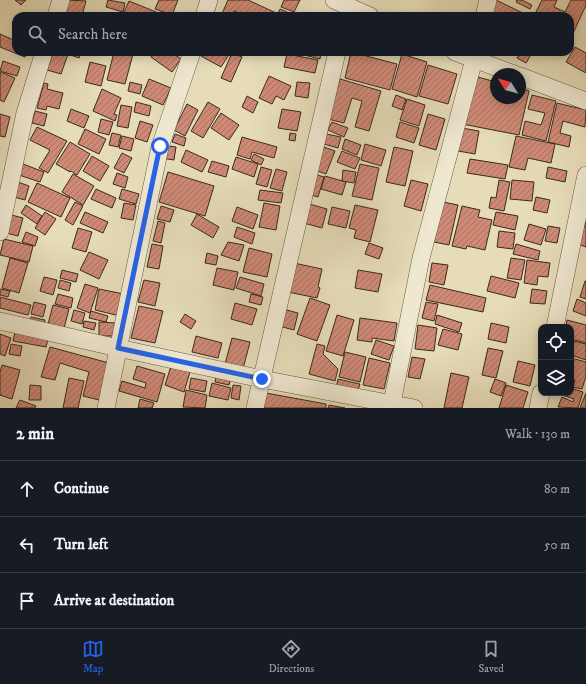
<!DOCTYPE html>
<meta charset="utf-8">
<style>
body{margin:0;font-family:"IM FELL DW Pica",serif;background:#242831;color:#f1f3f6}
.controls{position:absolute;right:12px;bottom:12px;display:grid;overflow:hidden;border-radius:8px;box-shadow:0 2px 10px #0003}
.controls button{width:36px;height:36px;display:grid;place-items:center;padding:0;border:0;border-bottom:1px solid #363941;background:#171b24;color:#f1f3f6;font:20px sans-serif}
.compass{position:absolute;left:490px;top:68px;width:36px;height:36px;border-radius:50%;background:#171b24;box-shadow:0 2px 10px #0003;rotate:307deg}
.stop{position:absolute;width:12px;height:12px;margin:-9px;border:3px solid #2563eb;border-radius:50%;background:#fff}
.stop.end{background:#2563eb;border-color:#fff;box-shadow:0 1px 4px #0008}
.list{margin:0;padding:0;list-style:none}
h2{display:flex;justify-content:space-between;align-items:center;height:52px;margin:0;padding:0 16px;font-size:17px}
h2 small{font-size:13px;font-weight:400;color:#9ea1a6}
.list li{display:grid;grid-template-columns:26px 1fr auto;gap:12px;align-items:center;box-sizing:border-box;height:56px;padding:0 16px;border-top:1px solid #363941}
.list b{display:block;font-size:15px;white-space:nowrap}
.list em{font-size:13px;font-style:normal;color:#9ea1a6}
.icon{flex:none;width:22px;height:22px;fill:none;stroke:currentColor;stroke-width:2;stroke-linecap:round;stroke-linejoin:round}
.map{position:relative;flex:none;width:586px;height:408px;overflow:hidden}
.search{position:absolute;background:#171b24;box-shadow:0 2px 10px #0003;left:12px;right:12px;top:12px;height:44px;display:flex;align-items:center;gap:10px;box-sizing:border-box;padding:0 14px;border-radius:12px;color:#9ea1a6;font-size:15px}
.sheet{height:220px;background:#171b24}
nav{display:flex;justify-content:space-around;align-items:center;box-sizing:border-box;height:56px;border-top:1px solid #363941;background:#171b24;font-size:11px;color:#9ea1a6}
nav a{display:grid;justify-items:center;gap:2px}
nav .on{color:#2563eb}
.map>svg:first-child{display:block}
.building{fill:url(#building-hatch);stroke:#392a1f}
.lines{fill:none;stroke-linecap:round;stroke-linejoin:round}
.minor-casing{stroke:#645645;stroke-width:18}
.minor{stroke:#efe8d1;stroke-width:17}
.route{stroke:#2563eb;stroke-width:5}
</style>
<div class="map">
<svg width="586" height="408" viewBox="0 0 586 408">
<defs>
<pattern id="building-hatch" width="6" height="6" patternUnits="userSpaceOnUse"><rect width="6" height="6" fill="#cf8a76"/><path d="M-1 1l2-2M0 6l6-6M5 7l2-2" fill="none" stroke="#a97160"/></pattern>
</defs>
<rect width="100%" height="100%" fill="#e6dcb8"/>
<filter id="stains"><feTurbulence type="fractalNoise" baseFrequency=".005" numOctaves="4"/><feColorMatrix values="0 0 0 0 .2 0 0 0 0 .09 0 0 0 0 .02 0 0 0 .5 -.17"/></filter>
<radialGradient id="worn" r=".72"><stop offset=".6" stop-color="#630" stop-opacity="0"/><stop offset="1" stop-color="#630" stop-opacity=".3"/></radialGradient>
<path class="building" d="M15,0H26L21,5Z
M68,0L86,1L82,16H64Z
M108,0L125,3L123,12L106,7Z
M159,0H178L172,15L155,9Z
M228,0H248L276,13L274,16H246L234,11V12L242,16H221Z
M284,0H300L294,12L281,7Z
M496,0L527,15L526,16H500L491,11Z
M517,0H522L532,5L530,9L516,2Z
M542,0H557L554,7L565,12L571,0H586V5L570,40V16H534Z
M129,1L161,14V16H134L124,12Z
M280,9L296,16H277Z
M0,34L16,41V52H27L25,57L0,47Z
M575,47L586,53V73L566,62Z
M50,52H81L79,58L68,54L61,74L47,70L53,53Z
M114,52H126L133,54L125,84L107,80Z
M154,52H171L181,59L172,72L151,57Z
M203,52H229L230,53L221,67L201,56Z
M305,52H321L320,59L304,55Z
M351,52L397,64L390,90L345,78Z
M521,52L532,53L526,63L517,58Z
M232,53L242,57L231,82L221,78Z
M287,54L318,60L315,73L284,67Z
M402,54L427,62L417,97L392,89Z
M3,61L20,67L17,76L0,71Z
M90,62L106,66L101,86L85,82Z
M428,65L457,74L448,104L419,96Z
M1,72L15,78L4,102L0,100V75Z
M269,76L291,86L284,100L276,96L272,104L259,98Z
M474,76L496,82V98H520V88L529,91L519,135L462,124Z
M149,79L171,88L163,105L142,96Z
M340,79L381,91L369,131L355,127L362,101L352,98L344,123L328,119Z
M130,82L142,85L140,94L128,91Z
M297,82L310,83L308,98L295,96Z
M44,83L48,84L47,89L63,93L59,109L47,106L46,110L37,108Z
M102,89L121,98L114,114L117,115L115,121L93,111Z
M396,95L406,99L402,110L392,106Z
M532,95L556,101L546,141L522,135L525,121L541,125L545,113L528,109Z
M247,96L258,102L253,113L242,107Z
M407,99L425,105L419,126L400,120Z
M136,102L151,106L149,116L134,112Z
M208,102L220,109L203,138L191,131Z
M557,103L586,110L585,127L563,121L560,133L571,136L569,147L548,142Z
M187,104L198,110L185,136L174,130Z
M121,105L132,107L128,128L117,126Z
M71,109L89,116L84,128L67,121Z
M282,109L301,112L297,131L278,128Z
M35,111L47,114L44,126L32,123Z
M221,113L239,125L229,140L211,128Z
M0,114L10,117L5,137L0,136Z
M428,114L445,119L436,150L419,145Z
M101,119L113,122L109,135L98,132Z
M140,121L153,125L147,142L135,138Z
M332,122L348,128L344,137L328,130Z
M400,122L419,128L414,143L396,137Z
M37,127L67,141L48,173L39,168L50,150L30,140Z
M462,128L479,131L475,154L458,151Z
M85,129L106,139L99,154L78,144Z
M112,133L121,135L118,147L109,145Z
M290,133L296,134L295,141L289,140Z
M175,134L186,138L184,146L172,142Z
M326,134L341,137L338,148L324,144Z
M122,136L134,139L131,151L119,148Z
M516,136L555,144L551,163L528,158L525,170L509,167Z
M242,137L277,147L274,158L252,152L250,159L237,155Z
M345,139L361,145L357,155L342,149Z
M70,142L90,154L77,175L71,171L70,172L56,164Z
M365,144L386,150L381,166L361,160Z
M163,145L176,147L174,160L161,158Z
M324,147L335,151L326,174L315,170Z
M394,147L413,151L405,186L386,182Z
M186,150L208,160L202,172L181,162Z
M342,151L360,158L355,169L337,162Z
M122,153L132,158L124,173L114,168Z
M254,154L264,159L261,165L251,160Z
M92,156L109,166L100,181L83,171Z
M236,157L258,164L254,177L232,169Z
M470,159L508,165L505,179L467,173Z
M212,161L229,166L226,177L208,172Z
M23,164L44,172L40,182L19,175Z
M360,164L379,168L372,200L352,196Z
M261,167L272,170L267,187L256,184Z
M548,167L567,171L565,182L546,178Z
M276,169L287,172L282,191L270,188Z
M343,170L356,172L354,183L342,181Z
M168,172L214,186L205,216L159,202Z
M117,173L128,177L125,188L113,184Z
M73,174L94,186L83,205L62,192Z
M314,174L324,177L318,197L308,194Z
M325,176L346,182L342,195L321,189Z
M411,180L428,184L421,211L404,206Z
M499,180L510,182L504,211L489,208L491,197L496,198Z
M512,180L534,182L532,201L510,199Z
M15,181L29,186L25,200L10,196Z
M37,183L70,198L61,217L28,202Z
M96,189L116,198L112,208L91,199Z
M122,189L139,194L136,204L119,199Z
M260,190L283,193L281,203L258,200Z
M536,197L550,200L547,213L533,210Z
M75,202L83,206L73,225L65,220Z
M443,202L458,205L449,245L434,242Z
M124,203L136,205L133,220L121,218Z
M264,203L280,206L276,230L259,227Z
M306,203L327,209L322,228L300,222Z
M26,205L42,216L37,224L21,213Z
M355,205L378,210L370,242L354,238L356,230L349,228Z
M161,206L174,210L170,222L157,219Z
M462,206L480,210L478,217L492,220L485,250L467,246L466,249L452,246Z
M237,207L258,215L253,229L232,221Z
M332,207L350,211L346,228L328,224Z
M45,212L56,219L45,235L35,228Z
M85,212L108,222L103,233L80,223Z
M496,212L518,216L515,230L493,225Z
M8,214L23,218L18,236L3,232Z
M197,214L219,227L213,238L191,225Z
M158,221L165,223L161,243L153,241Z
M586,222V247L578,244Z
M529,224L546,229L541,245L524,240Z
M548,226L560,228L557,243L545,241Z
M237,227L255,233L252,244L234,237Z
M78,228L92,232L86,252L72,248Z
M499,231L515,233L513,249L497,247Z
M26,232L38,237L35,246L22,242Z
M4,239L33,246L29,262L0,255Z
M228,242L244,245L239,261L221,255Z
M369,243L383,248L379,259L365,254Z
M152,244L163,246L159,269L147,267Z
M516,244L540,251L538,260L513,254Z
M249,248L272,254L267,277L243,272Z
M89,252L108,260L99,279L80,270Z
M207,253L218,256L216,265L205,263Z
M10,258L28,263L19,293L2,288Z
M511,258L525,260L521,280L507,278Z
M527,260L550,263L548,277L538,276L537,285L524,283Z
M289,262L322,269L318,287L320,288L317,298L283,291Z
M432,263L448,265L444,285L429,282Z
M217,268L238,272L234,290L213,285Z
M62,270L78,274L76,282L60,278Z
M358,270L382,274L378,292L355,288Z
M491,276L519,283L515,298L487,291Z
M44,277L57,280L53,295L40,291Z
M240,277L264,284L261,296L236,288Z
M60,280L71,283L69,291L58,288Z
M144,280L160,283L155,306L138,302Z
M585,281H586V299L580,297Z
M85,284L98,288L90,313L77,308Z
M430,285L486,298L483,312L426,300Z
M0,289L10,291L8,297L0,295Z
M99,289L124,294L120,316L95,310Z
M532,289L547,291L545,304L530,303Z
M58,294L73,298L71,308L55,304Z
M251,294L263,297L261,305L249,302Z
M0,297L31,305L28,315L0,308Z
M310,298L330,305L317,341L297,334Z
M577,299L586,303V316L573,311Z
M34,302L46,305L43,317L31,314Z
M426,302L438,304L434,321L422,318Z
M235,303L257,309L252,325L231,319Z
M53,305L69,309L63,332L47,328Z
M139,306L163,311L155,343L131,338Z
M279,308L298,313L294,330L275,325Z
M74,310L85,313L82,324L71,321Z
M91,311L108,316L106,322L89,318Z
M185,314L196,321L191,329L180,322Z
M337,315L354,320L343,356L326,351Z
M437,315L462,323L459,332L435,324Z
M31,317L45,320L43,327L30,323Z
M360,318L397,323L394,341L372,338V342L357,340Z
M567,320L586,325V343L571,339V327H566Z
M84,321L96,323L94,330L83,327Z
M99,322L116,323L115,336H99Z
M491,323L509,327L506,343L488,339Z
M418,325L437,328L434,351L415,349Z
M443,329L462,334L458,350L438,345Z
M15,332L48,339L46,347L13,341Z
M0,334L11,338L5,356L0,354Z
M196,336L222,343L218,358L192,352Z
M232,338L250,342L243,369L225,364Z
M376,340L394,346L389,360L371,354Z
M573,341L586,344V360L571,355Z
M11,344L22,346L20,356L9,354Z
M317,344L325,346L323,354L338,369L335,381L309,374Z
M50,347L109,363L99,400L83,396L89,372L60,363L55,380L41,377Z
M488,348L503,351L496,378L482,375Z
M345,352L366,357L360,382L339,377Z
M412,357L425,359L420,379L408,377Z
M369,358L390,363L384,389L363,385Z
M571,358L586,362V376L582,389L573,387L575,380L571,379Z
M518,361L535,365L530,386L513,382Z
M2,365L20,370L12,399L0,395V372Z
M137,366L165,374L157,402L119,391L122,381L145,388L146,383L133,379Z
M171,366L190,372L184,392L165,385Z
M451,373L469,377L462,408H444Z
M216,375L231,378L229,385L215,382Z
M69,378L84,381L78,408H63Z
M191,378L207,381L205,392L189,389Z
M338,379L360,384L357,393L336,388Z
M495,379L506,383L501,396L490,392Z
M212,383L231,388L228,400L209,396Z
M30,385L41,386V400H29Z
M233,385L241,386L239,400L231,398Z
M506,385L528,392L523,408H499Z
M571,388L583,392L578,408L558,407L562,397L573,402L574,399L562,395L563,393H571Z
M186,390L207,395L205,408L183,407Z
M266,393L326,404V408H263Z
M586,393V408H580Z
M140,399L154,403L152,408H138Z
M20,400L36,406L35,408H16Z
M329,405L345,408H328Z"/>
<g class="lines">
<defs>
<path id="minor" d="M334,0L370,16
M56,16L61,0
M204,16L209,0
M484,16L488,0
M455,52L514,74
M520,76L586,101
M0,232L25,113L44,52
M0,321L118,348L262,379L414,408
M555,327L586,175
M106,408L160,147L192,52
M255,408L337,52
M391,408L421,258L476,52
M538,408L541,393"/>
</defs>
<use href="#minor" class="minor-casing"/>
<use href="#minor" class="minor"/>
</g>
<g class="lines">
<path class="route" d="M160,146L118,348L262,379"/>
</g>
<rect width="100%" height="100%" filter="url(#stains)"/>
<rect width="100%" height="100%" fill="url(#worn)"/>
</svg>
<div class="controls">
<button><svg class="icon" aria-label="locate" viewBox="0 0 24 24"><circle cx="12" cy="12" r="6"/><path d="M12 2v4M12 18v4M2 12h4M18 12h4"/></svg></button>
<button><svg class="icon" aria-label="layers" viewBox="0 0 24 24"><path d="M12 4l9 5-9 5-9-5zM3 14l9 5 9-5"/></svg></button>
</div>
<svg class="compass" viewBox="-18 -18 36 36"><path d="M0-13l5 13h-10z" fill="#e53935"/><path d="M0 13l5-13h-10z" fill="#9ea1a6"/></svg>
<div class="stop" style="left:160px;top:146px"></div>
<div class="stop end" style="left:262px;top:379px"></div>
<div class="search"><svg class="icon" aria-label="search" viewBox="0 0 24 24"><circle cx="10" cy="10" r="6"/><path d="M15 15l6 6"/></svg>Search here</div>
</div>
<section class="sheet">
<h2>2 min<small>Walk · 130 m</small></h2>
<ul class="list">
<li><svg class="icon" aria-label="ahead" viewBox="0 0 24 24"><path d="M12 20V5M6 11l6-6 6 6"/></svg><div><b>Continue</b></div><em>80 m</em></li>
<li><svg class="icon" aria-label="left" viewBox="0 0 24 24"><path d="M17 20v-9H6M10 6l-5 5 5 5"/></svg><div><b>Turn left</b></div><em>50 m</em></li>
<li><svg class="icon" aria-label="arrive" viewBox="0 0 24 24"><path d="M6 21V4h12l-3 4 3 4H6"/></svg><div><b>Arrive at destination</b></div></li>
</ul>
</section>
<nav>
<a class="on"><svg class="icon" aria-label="map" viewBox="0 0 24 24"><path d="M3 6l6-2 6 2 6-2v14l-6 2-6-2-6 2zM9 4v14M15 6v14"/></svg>Map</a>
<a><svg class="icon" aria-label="directions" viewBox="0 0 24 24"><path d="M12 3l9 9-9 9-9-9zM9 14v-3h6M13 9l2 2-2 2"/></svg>Directions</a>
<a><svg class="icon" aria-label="saved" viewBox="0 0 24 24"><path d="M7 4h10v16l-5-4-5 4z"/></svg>Saved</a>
</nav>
